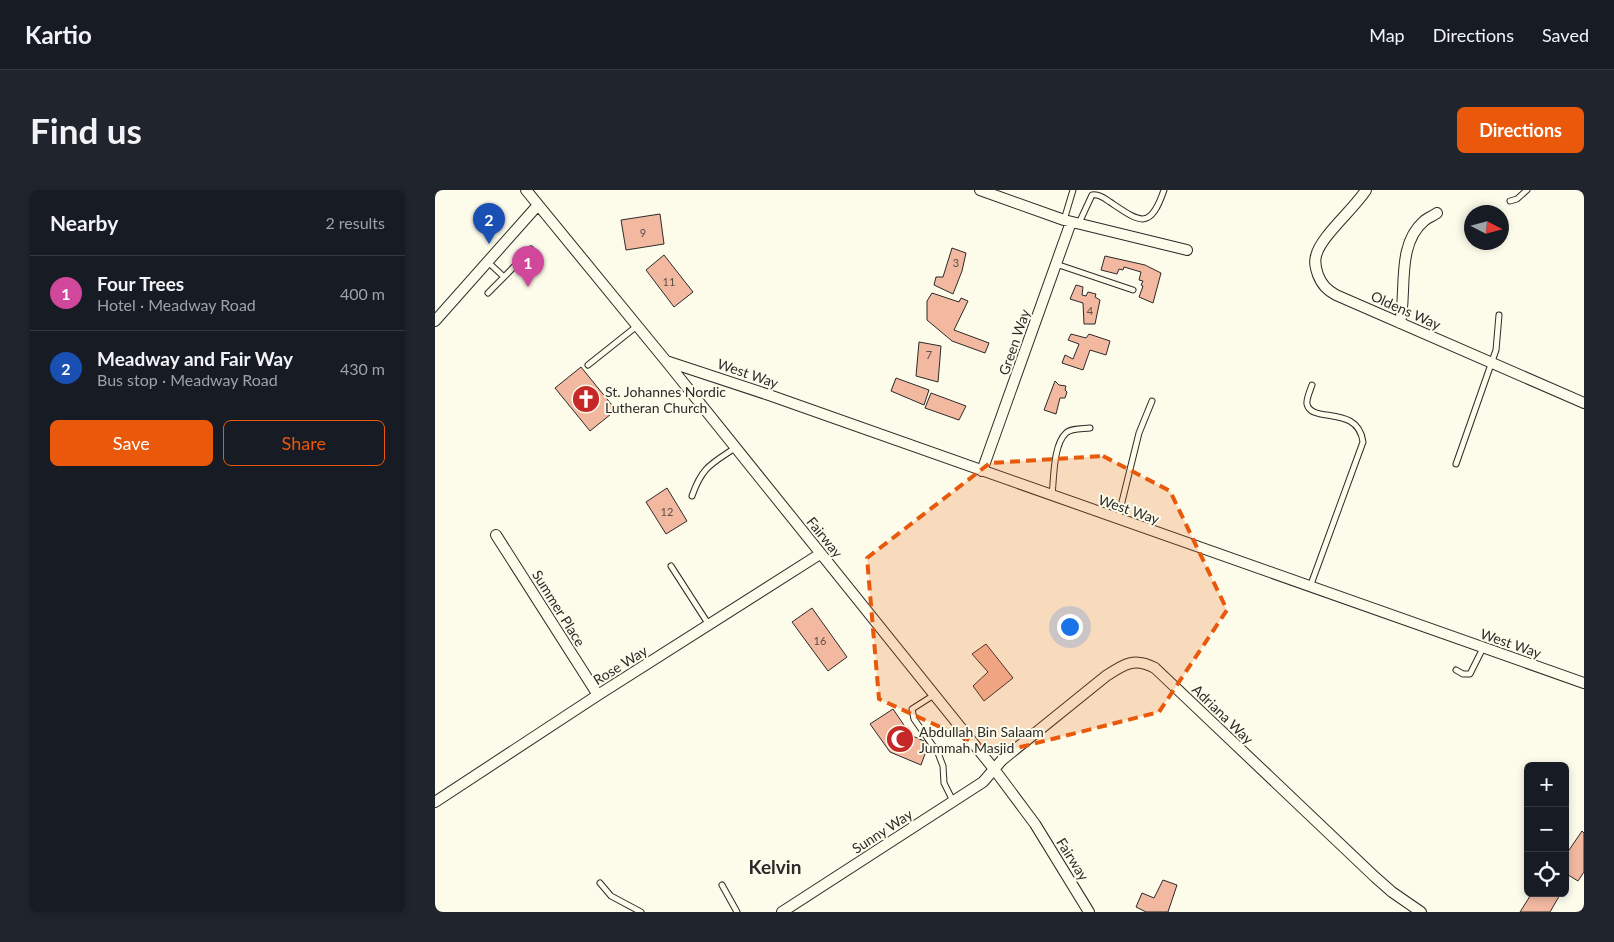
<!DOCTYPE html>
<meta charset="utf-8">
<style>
body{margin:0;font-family:Lato,sans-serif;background:#20242c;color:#f1f3f6}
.controls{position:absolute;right:15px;bottom:15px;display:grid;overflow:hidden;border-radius:8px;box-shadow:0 2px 8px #0003}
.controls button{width:45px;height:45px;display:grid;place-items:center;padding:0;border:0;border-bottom:1px solid #363941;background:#171b24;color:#f1f3f6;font:25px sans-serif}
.compass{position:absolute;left:1029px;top:15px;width:45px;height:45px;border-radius:50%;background:#171b24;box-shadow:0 2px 8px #0003;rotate:96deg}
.you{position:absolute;left:634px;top:436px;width:18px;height:18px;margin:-12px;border:4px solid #fff;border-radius:50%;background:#1a73e8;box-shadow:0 0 0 8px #1a73e833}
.badge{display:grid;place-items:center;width:32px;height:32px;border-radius:50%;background:#ea580c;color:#fff;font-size:16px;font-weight:700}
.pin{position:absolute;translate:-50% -41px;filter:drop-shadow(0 1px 2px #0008)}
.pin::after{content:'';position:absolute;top:26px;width:18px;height:15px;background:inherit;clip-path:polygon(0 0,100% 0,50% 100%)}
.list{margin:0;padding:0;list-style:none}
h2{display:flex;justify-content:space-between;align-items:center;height:65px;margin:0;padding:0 20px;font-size:21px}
h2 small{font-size:16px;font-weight:400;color:#9ea1a6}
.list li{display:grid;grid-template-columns:32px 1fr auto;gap:15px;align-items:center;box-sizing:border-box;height:75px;padding:0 20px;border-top:1px solid #363941}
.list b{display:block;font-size:19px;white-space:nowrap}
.list p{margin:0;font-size:16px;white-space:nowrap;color:#9ea1a6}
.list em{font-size:16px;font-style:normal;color:#9ea1a6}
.actions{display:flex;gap:10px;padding:15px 20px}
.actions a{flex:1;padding:11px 0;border:1px solid #ea580c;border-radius:8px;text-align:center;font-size:18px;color:#ea580c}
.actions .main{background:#ea580c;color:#fff}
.icon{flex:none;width:28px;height:28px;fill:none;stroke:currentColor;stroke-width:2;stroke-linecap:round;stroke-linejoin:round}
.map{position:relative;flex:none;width:1149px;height:722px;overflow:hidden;border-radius:8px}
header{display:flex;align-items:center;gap:30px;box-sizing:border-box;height:70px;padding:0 25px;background:#171b24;border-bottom:1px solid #363941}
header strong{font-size:24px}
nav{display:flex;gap:28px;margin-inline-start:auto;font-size:18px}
.intro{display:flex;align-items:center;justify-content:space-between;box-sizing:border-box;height:120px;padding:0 30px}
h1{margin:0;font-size:35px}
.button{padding:12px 22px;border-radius:8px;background:#ea580c;color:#fff;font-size:18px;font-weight:700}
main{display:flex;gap:30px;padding:0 30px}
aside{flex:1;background:#171b24;border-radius:8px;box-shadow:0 2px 8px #0003}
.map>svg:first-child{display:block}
.building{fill:#f2b8a0;stroke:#2b2b2b}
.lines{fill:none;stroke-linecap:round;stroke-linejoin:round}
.service-casing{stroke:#2b2b2b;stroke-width:7}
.minor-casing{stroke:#2b2b2b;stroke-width:12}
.service{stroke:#fdfbea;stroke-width:5}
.minor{stroke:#fdfbea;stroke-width:10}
.marked{fill:#e8590c;fill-opacity:0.2;stroke:#e8590c;stroke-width:4;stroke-dasharray:10 6;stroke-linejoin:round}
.labels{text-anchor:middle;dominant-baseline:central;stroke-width:4;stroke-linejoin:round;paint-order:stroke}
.number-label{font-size:11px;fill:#5d4e48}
.street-label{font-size:14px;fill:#2b2b2b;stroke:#fdfbea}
.poi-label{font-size:14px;fill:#2b2b2b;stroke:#fdfbea;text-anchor:start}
.district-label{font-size:19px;font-weight:bold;fill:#2b2b2b;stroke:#fdfbea}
</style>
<header>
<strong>Kartio</strong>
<nav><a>Map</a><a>Directions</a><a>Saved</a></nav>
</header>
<div class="intro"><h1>Find us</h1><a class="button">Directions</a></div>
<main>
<aside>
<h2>Nearby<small>2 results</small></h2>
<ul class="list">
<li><span class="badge" style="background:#d1479c">1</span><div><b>Four Trees</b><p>Hotel · Meadway Road</p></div><em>400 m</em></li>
<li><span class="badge" style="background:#1a4fb4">2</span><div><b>Meadway and Fair Way</b><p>Bus stop · Meadway Road</p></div><em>430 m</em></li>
</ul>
<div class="actions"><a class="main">Save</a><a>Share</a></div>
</aside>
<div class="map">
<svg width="1149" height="722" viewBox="0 0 1149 722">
<rect width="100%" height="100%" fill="#fdfbea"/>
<path class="building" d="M225,24L229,54L191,60L186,30Z
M517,58L531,63L527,81L518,104L499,95L501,87H508Z
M229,65L258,102L239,117L211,80Z
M670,66L710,75L726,83L718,113L704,107L708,96L706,95L708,91L704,90L706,82L689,77L688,80L684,79L682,84L666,80Z
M641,95L648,97L647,105L651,106L653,102L661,104L660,107L665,110L660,134H649L648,113L635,109Z
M497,103L524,112L526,108L533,111L519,140L554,153L550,163L517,151L492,130V111Z
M636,144L651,148L654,144L675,151L671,165L655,160L648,180L627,173L630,165L638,169L644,154L633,150Z
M484,152L506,156L503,192L481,186Z
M146,177L181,220L155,241L120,198Z
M461,188L494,200L489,215L456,201Z
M620,191L624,195L631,196L630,200L632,202L630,208H625L621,224L609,220Z
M496,203L531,216L524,230L490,218Z
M232,298L252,331L231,344L211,312Z
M377,418L412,467L393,481L357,432Z
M551,454L578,488L549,511L538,496L553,482L537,464Z
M458,519L471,538H474L477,542L475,545L494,553L486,575L455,562L435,534Z
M1147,641L1149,643V682L1143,691L1130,683V666Z
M728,690L742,695L733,722H711L701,717L707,703L719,708Z
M1097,703H1126L1115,722H1085Z"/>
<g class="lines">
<defs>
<path id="service" d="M1075,11L1082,9L1092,0
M629,30L638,0
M644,33L657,5C664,4 669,8 675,12C705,32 715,41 729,0
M53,72L69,87L53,103
M621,74L698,100
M69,87L96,59
M153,175L202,136
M1021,274L1061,160L1064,125
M617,305C619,289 618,255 631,243C636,238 648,239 655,238
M257,306C267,277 276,274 300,258
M683,328L704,243L717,211
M236,376L274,435
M875,397L928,252C923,214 876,234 872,214C871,209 875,201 877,195
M1021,480L1028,484H1035L1048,458
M499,505L477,519L479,529L503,563L508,576L509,593L518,611
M165,693L176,706L206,722
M287,695L302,722"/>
<path id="minor" d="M91,0L231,171L559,579L600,634L654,722
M545,0L629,30L752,60
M931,0C919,19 885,47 881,66C879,73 881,79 883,85C887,95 892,100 901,105L1149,213
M0,131L103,15
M965,133C972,101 961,55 989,31C992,28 998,26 1002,23
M231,171L334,205L1149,493
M547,281L636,32
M61,345L163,505
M0,612L163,505L385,364
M347,722L548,592L567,570L671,486C689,474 699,467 720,478L940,687L957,702L986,722"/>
</defs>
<use href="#service" class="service-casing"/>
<use href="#minor" class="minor-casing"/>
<use href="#service" class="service"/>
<use href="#minor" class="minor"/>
</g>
<path class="marked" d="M668,266L735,301L792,420L724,522L562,563L444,509L432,368L555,273Z"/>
<defs>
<symbol id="church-disc" viewBox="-11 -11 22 22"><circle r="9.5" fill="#c62828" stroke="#fdfbea"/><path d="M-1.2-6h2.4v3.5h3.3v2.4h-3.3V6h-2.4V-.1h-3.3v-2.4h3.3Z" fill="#fff"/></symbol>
<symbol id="mosque-disc" viewBox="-11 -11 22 22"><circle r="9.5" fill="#c62828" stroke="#fdfbea"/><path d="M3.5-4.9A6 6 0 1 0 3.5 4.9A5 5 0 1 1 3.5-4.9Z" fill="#fff"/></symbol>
</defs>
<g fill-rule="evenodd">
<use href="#church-disc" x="135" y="193" width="32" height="32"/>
<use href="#mosque-disc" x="449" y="533" width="32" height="32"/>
</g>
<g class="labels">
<g class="number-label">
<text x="208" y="42">9</text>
<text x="521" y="72">3</text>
<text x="234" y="91">11</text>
<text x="655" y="120">4</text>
<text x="494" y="164">7</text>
<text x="232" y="321">12</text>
<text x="385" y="450">16</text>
</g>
<g class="street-label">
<text transform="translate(971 120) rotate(24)">Oldens Way</text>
<text transform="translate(579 152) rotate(-71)">Green Way</text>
<text transform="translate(313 183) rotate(19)">West Way</text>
<text transform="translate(694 319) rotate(19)">West Way</text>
<text transform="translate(390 347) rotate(51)">Fairway</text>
<text transform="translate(124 418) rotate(58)">Summer Place</text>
<text transform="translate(1076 453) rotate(19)">West Way</text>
<text transform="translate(185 475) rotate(-32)">Rose Way</text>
<text transform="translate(788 524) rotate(44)">Adriana Way</text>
<text transform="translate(447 641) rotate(-33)">Sunny Way</text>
<text transform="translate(638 669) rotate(58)">Fairway</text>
</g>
<g class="poi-label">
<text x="170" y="201">St. Johannes Nordic<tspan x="170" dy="16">Lutheran Church</tspan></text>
<text x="484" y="541">Abdullah Bin Salaam<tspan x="484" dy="16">Jummah Masjid</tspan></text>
</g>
<g class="district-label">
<text x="340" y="676">Kelvin</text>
</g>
</g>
</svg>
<div class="controls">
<button>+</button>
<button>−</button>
<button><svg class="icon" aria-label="locate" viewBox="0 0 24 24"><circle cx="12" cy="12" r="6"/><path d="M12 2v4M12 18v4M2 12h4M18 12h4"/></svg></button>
</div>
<svg class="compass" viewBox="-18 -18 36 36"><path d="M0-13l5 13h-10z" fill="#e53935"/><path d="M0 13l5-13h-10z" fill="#9ea1a6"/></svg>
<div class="you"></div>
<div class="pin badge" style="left:93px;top:97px;background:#d1479c">1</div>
<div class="pin badge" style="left:54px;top:54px;background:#1a4fb4">2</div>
</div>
</main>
